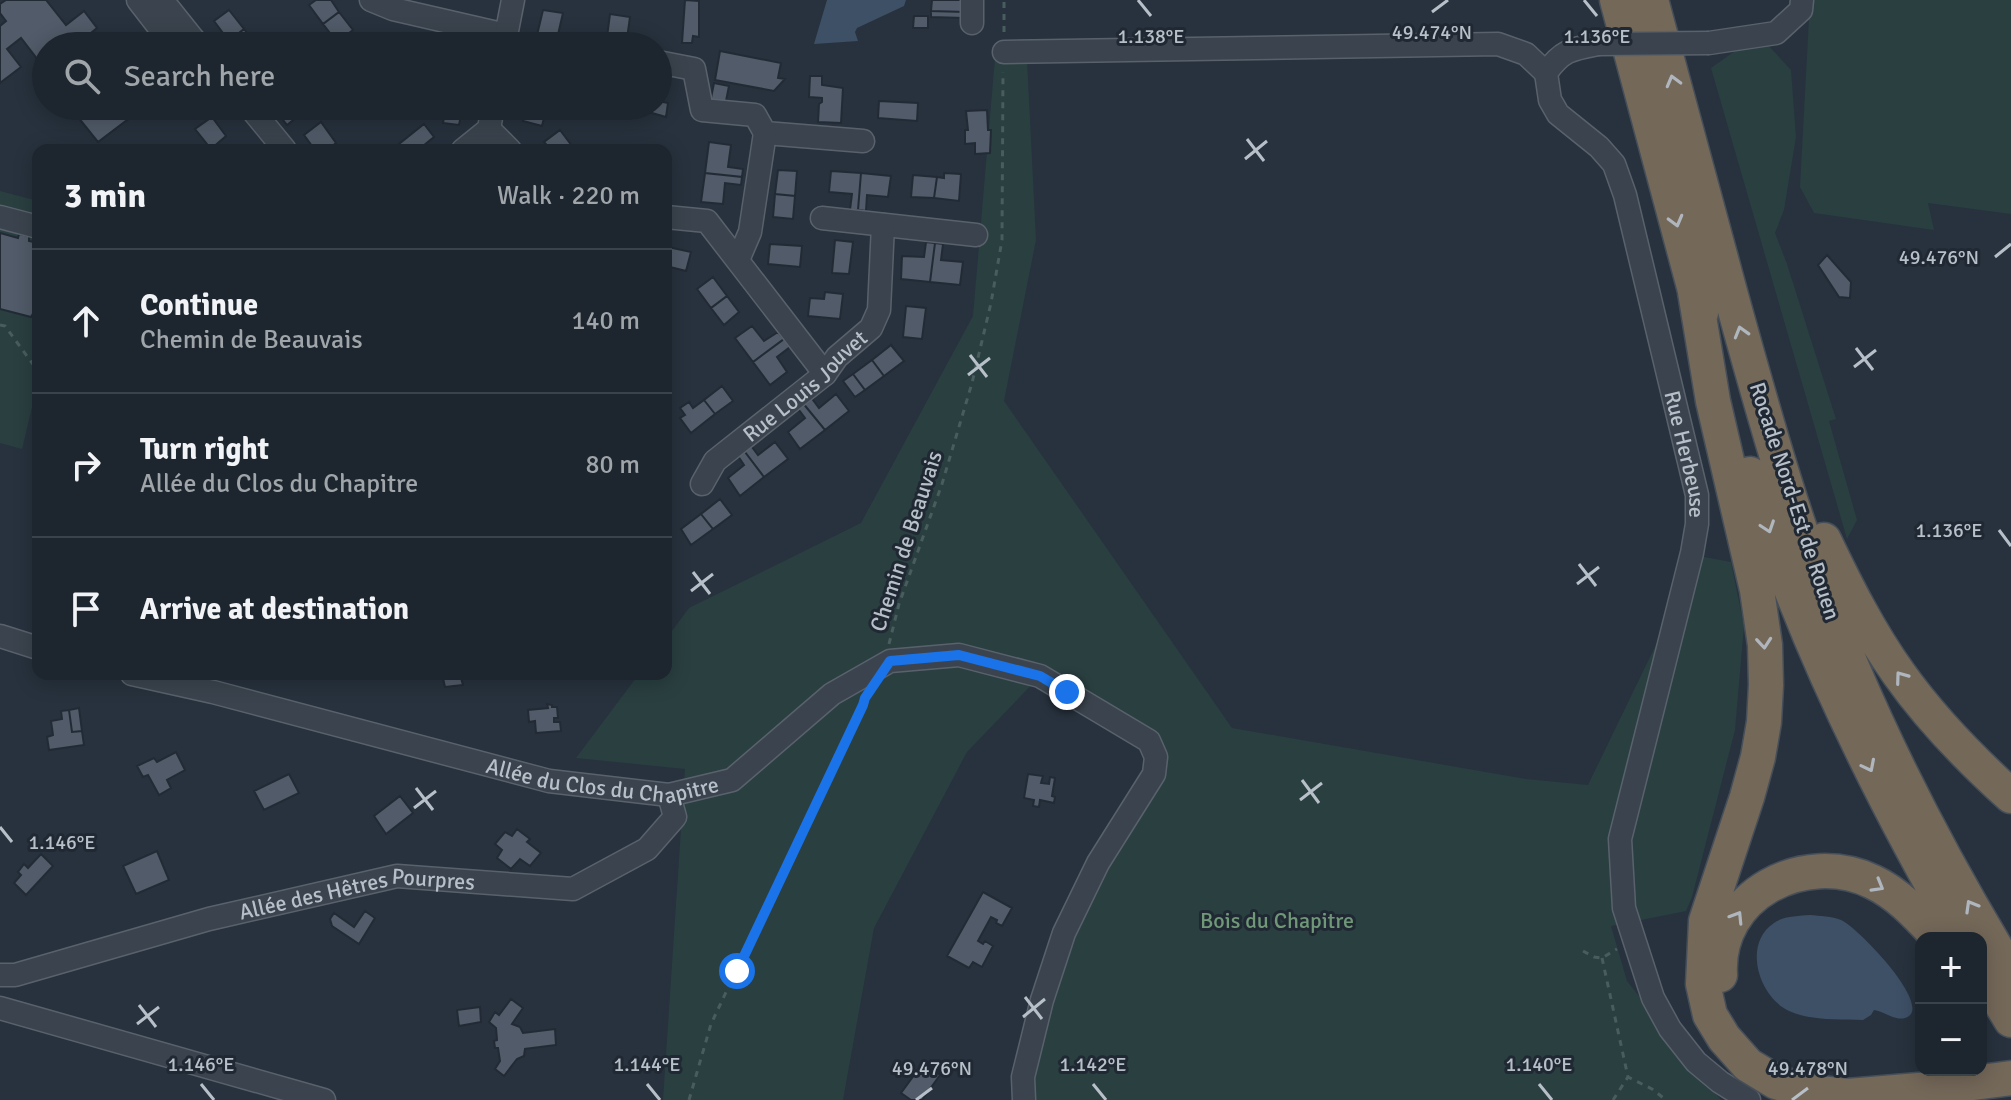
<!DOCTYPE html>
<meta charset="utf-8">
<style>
body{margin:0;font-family:Signika,sans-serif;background:#252e36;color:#f1f3f6}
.controls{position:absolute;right:24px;bottom:24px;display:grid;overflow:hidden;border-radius:16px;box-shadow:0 4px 20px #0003}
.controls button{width:72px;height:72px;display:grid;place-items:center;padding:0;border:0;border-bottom:2px solid #3b434a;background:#1d262e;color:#f1f3f6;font:40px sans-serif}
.stop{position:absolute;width:24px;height:24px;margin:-18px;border:6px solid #1a73e8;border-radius:50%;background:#fff}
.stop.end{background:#1a73e8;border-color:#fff;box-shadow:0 2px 8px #0008}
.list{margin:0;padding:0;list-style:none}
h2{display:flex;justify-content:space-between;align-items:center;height:104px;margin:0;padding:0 32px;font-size:34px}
h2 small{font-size:26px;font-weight:400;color:#a0a5aa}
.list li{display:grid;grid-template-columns:52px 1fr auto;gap:24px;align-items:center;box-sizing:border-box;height:144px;padding:0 32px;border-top:2px solid #3b434a}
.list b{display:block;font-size:30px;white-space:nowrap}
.list p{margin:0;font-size:26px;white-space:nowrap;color:#a0a5aa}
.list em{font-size:26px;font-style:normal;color:#a0a5aa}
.icon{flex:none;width:44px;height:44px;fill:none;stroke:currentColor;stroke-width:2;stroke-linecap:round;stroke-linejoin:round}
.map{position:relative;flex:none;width:2011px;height:1100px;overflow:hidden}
.search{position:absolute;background:#1d262e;box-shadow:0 4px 20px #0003;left:32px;top:32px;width:640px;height:88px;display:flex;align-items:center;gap:20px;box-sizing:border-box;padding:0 28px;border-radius:44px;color:#a0a5aa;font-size:30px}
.panel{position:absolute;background:#1d262e;box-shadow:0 4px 20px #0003;left:32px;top:144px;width:640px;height:536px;border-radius:16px}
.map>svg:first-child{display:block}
.green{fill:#2a3f40}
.water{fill:#3e5066}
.building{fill:#515b69;stroke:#222b35;stroke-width:2}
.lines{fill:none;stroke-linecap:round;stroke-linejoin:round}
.minor-casing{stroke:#59626c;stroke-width:25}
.highway-casing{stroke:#464f59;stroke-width:37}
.path{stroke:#495c5e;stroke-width:3;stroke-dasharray:6 6;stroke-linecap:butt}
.minor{stroke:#3b444e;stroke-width:22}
.highway{stroke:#746859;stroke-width:34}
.minor-bridge-casing{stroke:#59626c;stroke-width:25;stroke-linecap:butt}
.minor-bridge{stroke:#3b444e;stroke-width:22}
.oneway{stroke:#b0b6be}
.route{stroke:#1a73e8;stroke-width:10}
.ticks{fill:none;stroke:#b7bfc9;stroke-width:3}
.labels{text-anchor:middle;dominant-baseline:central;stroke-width:6;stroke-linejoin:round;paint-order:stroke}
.street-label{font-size:22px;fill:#b7bfc9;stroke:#202933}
.park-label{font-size:22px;fill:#709878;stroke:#202933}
.ticks-label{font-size:20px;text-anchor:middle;fill:#b7bfc9;stroke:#202933;stroke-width:6;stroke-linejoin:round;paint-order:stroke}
</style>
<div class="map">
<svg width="2011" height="1100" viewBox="0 0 2011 1100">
<rect width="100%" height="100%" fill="#27323e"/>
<path class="green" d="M1810,0H2011V214L1928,203L1934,230L1814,213L1800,187Z
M1766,43L1791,70L1796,137L1784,210L1775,233L1787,264L1836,419L1829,421L1857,520L1847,539L1711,68L1735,51Z
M995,58L1027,59L1036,240L1004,401L1232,728L1526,779L1588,785L1699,556L1731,562L1744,626L1735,730L1692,897L1686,911L1611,926L1627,981L1721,1100H1024L1042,1000L1156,757L1040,676L967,752L874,928L843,1100H663L685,769L576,758L639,674H666V639L689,608L861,523L973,316Z
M0,191L38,201V382L22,449L0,443Z"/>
<path class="water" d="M827,0H906L904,6L857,28L855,32L858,41L814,44Z
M1810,915C1820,916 1832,916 1841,920C1857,927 1929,1001 1909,1016C1898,1024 1884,1011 1874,1010L1871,1015L1863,1020C1839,1019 1811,1021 1789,1011C1759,997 1742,944 1774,923C1783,916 1799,916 1810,915Z"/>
<path class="building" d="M6,0H46L66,25L84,11L97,28L75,46H46L45,69L21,38L7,49L21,67L0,83V26L6,21L0,13V4Z
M316,0H331L339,12L323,24L309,5Z
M685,0L699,1V37L693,36L692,43H682Z
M932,0H964V12L931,11Z
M229,10L244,29L229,41L214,21Z
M543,10L563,13L557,39L537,35Z
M931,11L964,12V18L931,17Z
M339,12L353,30L337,42L323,24Z
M610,14L630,17L626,46L606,44Z
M914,16H928V28H913Z
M244,29L257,46H233L229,41Z
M537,35L557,39L556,46H535Z
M720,51L781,63L778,78L785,79L774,91L715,80Z
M810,76H822V85L843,88L841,123L818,122L819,104L822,102V98L809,97Z
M714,83L729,86L725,106L710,103Z
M658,101L668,103L666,117L638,109L639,106H658Z
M879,101L918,103L917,121L878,118Z
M69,106H122L131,117L98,142Z
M274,106H296L302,113L287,125L273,107Z
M446,106H463L459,125L443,123Z
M526,106H547L542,126L523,121Z
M987,110L988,130H991L990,153L975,154V143L965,144V130H968L966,111Z
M212,117L226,136L211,149L195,129Z
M321,122L336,143L327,150H315L304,135Z
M424,124L434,137L418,150H404L399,144Z
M560,130L575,150H551L544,142Z
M709,142L731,145L728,167L743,169L742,177L705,173Z
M778,170L797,171L795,196L775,194Z
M831,171L861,173L858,210H850L852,194L829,192Z
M705,173L742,177L741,185L725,183L723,204L701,202Z
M861,173L891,176L888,197L867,195L866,211L858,210Z
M944,173L961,174L959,201L934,198L937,177L944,178Z
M913,175L937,177L934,198L911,197Z
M775,194L795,196L793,219L773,217Z
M0,233L18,238L19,234L29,236V241L38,243V305L31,317L0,309Z
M835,240L853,242L849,274L832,273Z
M926,242L935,243L930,282L901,279L902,256L924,257Z
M935,243L943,244L941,260L963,262L960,285L930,282Z
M770,244L802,246L800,267L768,264Z
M668,247L691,252L686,271L666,266Z
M1827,255L1851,282L1850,298L1839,297L1818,265Z
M713,277L727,296L711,308L697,289Z
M825,292L843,294L840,319L808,316L810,298L824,299Z
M727,296L739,312L724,325L711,308Z
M906,306L926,308L922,339L903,337Z
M752,326L764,341L778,332L784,339L753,362L735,338Z
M784,339L790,347L777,357L787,372L770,385L753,362Z
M891,345L904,361L884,376L872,360Z
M872,360L884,376L865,390L853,374Z
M853,374L865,390L855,397L843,381Z
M722,386L733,401L715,414L704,400Z
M836,394L849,411L825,430L802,402L810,396L819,408Z
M704,400L715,414L691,433L680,418L685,415L680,408L689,402L693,408Z
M802,402L825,430L800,449L788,432L805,418L796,406Z
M775,442L788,459L764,477L742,448L749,443L758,455Z
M742,448L764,477L740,496L728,478L744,465L736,453Z
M720,499L732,515L713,529L701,514Z
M701,514L713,529L691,545L681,529Z
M442,674H460L463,685L445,687Z
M547,704L552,705V707H557L558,718H554V722H560L561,731L536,733L535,721L529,722L528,710L548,708Z
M79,708L82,731L72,732L69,710Z
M69,710L72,732L82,731L84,745L49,750L47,737L53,735L51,721L62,719L61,711Z
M176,752L185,770L167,780L171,788L159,795L148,775L143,777L137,766L154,758L157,762Z
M289,774L299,793L264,810L254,791Z
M1028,774L1043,776L1041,783L1049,784L1050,777L1055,778L1052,796L1055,797L1054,803L1040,800L1039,807L1033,806L1034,800L1024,798Z
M400,796L413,813L386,834L374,816Z
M517,829L530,839L527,842L541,853L530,866L520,859L511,869L497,858L502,850L495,844L505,832L512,836Z
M157,851L169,880L136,894L123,866Z
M41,854L53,866L26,895L14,883L21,875L18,872L24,864L28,868Z
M983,892L1012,908L1002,926L996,923L997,920L991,917L978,941L983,944L985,941L993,946L982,967L973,962L969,968L947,956Z
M365,911L375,918L359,944L332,926L330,919L334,913L354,927Z
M511,999L523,1008L512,1024L520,1027L523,1033L555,1029L556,1045L525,1049L524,1056L517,1059L504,1076L495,1069L500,1061L498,1048H495L494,1041L497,1040L496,1028L489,1022L495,1012L499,1015Z
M480,1007L481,1022L459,1026L457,1010Z
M923,1063L940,1075L922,1100H911L901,1093Z"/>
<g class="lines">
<defs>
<g id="minor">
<path d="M138,0L162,31L173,36L194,40"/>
<path d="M162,0L198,45"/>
<path d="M371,0L393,9L506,35"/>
<path d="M972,0V23"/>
<path d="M1709,43L1776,33L1801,10L1802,0"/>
<path id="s1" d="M1598,44C1572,49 1562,50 1546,73L1550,100L1558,114L1599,147L1614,164L1625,195L1697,495V524L1692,553L1620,839L1624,908L1653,998L1670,1029L1696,1062L1720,1082L1749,1100"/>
<path d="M504,46L513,0"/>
<path d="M1004,52L1498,44L1526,54L1546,73"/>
<path d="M658,62L694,69L702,110L755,115L765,133L863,141"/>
<path d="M249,106L285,150"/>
<path d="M489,129L510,150"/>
<path d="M463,150L489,129L493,106"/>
<path d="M0,217L38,227"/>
<path d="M666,217L707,221L825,374"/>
<path d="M822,218L976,235"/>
<path d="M738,260L750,232L765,133"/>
<path id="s2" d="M702,484L715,461L825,374L837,357L871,328L879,310L883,225"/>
<path d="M0,636L38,648"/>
<path id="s3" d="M132,674L213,692L549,781L669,795L732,780L832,694L890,661L959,655L1040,676L1149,741L1156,757L1154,774L1098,863L1064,933L1042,1000L1023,1077L1024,1100"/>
<path id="s4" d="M0,975H15L209,919L397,876L573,889L647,849L675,817L669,795"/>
<path d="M0,1008L324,1100"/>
</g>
<path id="highway" d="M1617,0L1701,313
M1651,0C1677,97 1704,195 1730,292C1765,419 1800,546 1852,667C1897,773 1951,875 2011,973
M1695,292L1713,401L1757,590L1765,645L1766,685L1764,722L1758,757L1747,797L1706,921L1703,984L1710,1015L1724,1038L1748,1065L1776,1082L1810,1092L1848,1096L1919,1090L2011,1078
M1750,474C1762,513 1777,551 1791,589C1838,710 1897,825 1962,938
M1824,540C1846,586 1869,632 1899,674C1931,719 1970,759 2011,796
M1981,971L2011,1020
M1720,975C1715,894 1805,849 1873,882C1899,894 1920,918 1939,938"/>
</defs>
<use href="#minor" class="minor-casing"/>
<use href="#highway" class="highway-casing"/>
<path class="path" d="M1004,32V0
M0,325L5,326L35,367L38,368
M35,367L38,355
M889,644L899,604L942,484L972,383L991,303L1002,240L1003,72
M1583,951L1594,957L1602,958L1617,949
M1602,958L1628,1077L1652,1089L1666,1100
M689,1100L711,1024L866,696
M1613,1100L1628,1077"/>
<use href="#minor" class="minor"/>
<use href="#highway" class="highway"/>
<defs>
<path id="minor-bridge" d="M1598,44L1709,43"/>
</defs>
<use href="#minor-bridge" class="minor-bridge-casing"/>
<use href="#minor-bridge" class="minor-bridge"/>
</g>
<defs><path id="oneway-chevron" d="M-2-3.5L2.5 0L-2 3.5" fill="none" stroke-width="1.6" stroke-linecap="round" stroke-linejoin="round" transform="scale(2)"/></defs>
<g class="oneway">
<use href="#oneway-chevron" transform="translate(1673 81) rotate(-105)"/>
<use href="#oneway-chevron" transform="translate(1676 221) rotate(75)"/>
<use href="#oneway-chevron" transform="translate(1741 332) rotate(-106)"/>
<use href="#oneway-chevron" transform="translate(1768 527) rotate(71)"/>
<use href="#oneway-chevron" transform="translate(1764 643) rotate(85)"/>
<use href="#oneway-chevron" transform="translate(1901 677) rotate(-126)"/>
<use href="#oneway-chevron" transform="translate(1869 766) rotate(63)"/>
<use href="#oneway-chevron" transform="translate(1878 886) rotate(30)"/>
<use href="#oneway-chevron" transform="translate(1971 906) rotate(-120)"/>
<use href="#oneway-chevron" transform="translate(1737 917) rotate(-58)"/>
</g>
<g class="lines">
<path class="route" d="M737,971L863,705L865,698L890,661L959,655L1040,676L1067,692"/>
</g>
<path class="ticks" d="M1138,0L1151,16M1584,0L1597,16M1432,12L1448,0M1247,139L1264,161M1245,159L1267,141M1995,257L2011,244M1856,348L1873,370M970,355L987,377M1854,367L1876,350M968,375L990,358M1999,530L2011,546M1579,564L1596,586M693,572L710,594M1577,584L1599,567M691,591L713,574M1302,780L1319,803M416,788L433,810M1300,800L1322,783M414,808L436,791M0,827L12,842M1025,997L1042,1019M139,1005L156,1027M1023,1017L1045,999M137,1024L159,1007M201,1084L214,1100M647,1084L660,1100M1093,1084L1106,1100M1539,1084L1552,1100M916,1100L932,1088M1792,1100L1808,1088"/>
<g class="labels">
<g class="street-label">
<text stroke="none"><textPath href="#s2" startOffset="144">Rue Louis Jouvet</textPath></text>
<text stroke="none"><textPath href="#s1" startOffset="480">Rue Herbeuse</textPath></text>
<text transform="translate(1795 501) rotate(72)">Rocade Nord-Est de Rouen</text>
<text transform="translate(906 541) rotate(-72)">Chemin de Beauvais</text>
<text stroke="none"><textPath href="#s3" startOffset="484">Allée du Clos du Chapitre</textPath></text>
<text stroke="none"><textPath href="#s4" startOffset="368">Allée des Hêtres Pourpres</textPath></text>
</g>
<g class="park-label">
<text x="1277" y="920">Bois du Chapitre</text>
</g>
</g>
<g class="ticks-label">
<text x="1432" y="39">49.474°N</text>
<text x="1151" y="43">1.138°E</text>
<text x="1597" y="43">1.136°E</text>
<text x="1939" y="264">49.476°N</text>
<text x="1949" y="537">1.136°E</text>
<text x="62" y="849">1.146°E</text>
<text x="201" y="1071">1.146°E</text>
<text x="647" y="1071">1.144°E</text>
<text x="1093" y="1071">1.142°E</text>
<text x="1539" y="1071">1.140°E</text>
<text x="932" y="1075">49.476°N</text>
<text x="1808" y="1075">49.478°N</text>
</g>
</svg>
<div class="controls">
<button>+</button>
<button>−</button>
</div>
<div class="stop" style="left:737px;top:971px"></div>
<div class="stop end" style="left:1067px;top:692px"></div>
<div class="search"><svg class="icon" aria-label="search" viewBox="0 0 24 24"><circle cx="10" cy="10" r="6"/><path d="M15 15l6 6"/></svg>Search here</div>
<section class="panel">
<h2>3 min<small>Walk · 220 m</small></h2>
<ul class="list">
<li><svg class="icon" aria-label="ahead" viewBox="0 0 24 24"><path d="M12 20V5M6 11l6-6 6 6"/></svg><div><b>Continue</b><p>Chemin de Beauvais</p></div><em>140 m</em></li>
<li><svg class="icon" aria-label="right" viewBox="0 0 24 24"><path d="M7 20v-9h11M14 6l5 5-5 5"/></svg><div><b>Turn right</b><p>Allée du Clos du Chapitre</p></div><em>80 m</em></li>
<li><svg class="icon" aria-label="arrive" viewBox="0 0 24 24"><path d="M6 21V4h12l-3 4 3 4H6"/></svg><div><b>Arrive at destination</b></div></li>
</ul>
</section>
</div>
